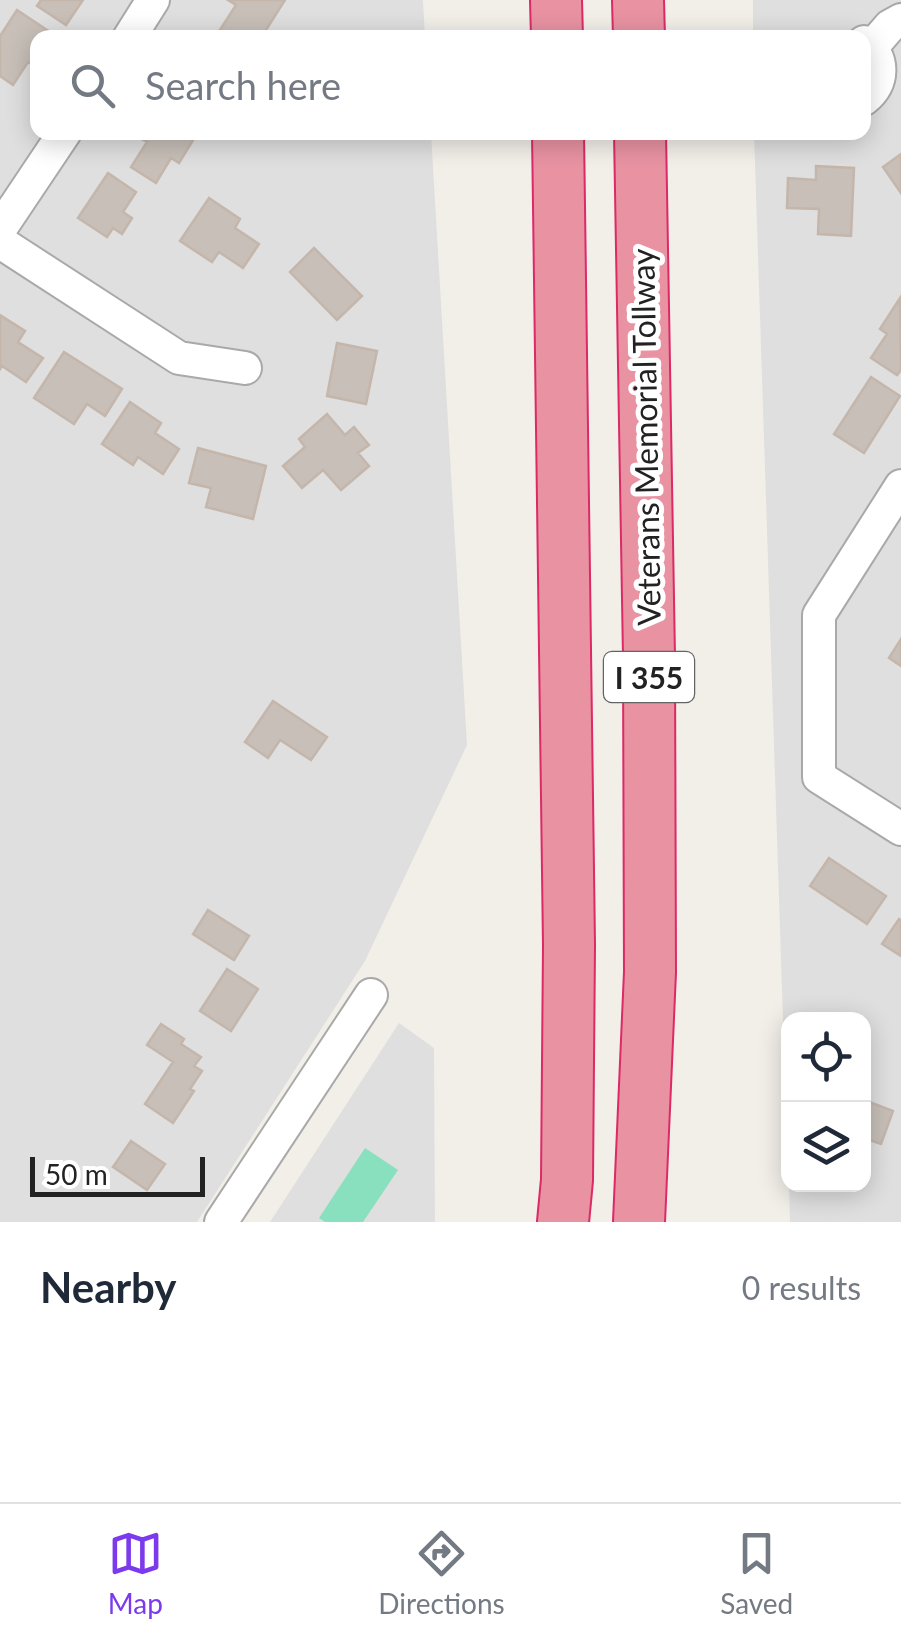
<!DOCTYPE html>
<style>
body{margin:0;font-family:Lato,sans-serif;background:#f6f6f7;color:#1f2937}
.controls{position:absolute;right:30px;bottom:30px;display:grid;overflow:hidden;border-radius:20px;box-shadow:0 5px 25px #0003}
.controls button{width:90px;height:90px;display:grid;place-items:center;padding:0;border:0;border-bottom:2px solid #e0e1e3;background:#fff;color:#1f2937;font:50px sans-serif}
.scale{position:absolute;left:30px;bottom:25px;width:175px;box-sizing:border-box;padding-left:10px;border:5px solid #222;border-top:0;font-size:28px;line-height:35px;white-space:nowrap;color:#222;-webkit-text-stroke:8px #fff;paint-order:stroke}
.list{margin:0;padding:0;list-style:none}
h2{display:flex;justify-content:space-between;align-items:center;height:130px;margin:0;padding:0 40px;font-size:42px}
h2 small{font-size:32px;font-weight:400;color:#747a83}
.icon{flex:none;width:55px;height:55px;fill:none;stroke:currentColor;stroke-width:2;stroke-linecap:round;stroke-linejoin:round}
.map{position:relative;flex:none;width:901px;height:1222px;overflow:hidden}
.search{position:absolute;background:#fff;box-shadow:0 5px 25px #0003;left:30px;right:30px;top:30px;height:110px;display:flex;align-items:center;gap:25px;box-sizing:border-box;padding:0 35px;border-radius:20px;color:#747a83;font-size:38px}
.sheet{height:280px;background:#fff}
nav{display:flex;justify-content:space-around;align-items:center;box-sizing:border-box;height:140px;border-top:2px solid #e0e1e3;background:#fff;font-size:28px;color:#747a83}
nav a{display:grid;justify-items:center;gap:5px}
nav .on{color:#7c3aed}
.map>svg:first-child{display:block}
.residential{fill:#e0dfdf}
.pitch{fill:#88e0be}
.building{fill:#c7bfb8;stroke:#c4b6ab;stroke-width:2.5}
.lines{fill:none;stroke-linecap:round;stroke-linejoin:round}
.minor-casing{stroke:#a9a9a9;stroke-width:36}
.highway-casing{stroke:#dc2a67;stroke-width:54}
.minor{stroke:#fff;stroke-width:32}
.highway{stroke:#e892a2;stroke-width:50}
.labels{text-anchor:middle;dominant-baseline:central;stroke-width:10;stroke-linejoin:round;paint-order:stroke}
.shield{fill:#fff;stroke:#646464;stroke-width:2.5}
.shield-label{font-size:30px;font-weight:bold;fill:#222}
.street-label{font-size:32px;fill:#222;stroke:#fff}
</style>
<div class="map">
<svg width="901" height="1222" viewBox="0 0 901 1222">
<rect width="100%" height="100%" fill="#f2efe9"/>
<path class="residential" d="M0,0H423L425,37L38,38V132L431,133L467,745L365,961L197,1222H0Z
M753,0H901V1222H790L789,1185L864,1184V1019H788V1173L754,133L864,132V38L753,37Z
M399,1023L434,1048L435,1222H270Z"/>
<path class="pitch" d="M365,1148L398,1170L363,1222H325L319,1218Z"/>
<path class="building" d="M41,0H83L66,25L37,6Z
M228,0H285L261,38H232L220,30L236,5Z
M17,10L59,38H38V68L28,62L13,85L0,76V36Z
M138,132H198L179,163L171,158L156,183L131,167L147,142L136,136Z
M901,154V193L883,167Z
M816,166L854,168L851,236L818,234L819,209L787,208L788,178L816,180Z
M108,173L136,192L123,212L132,218L122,234L113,228L107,237L78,218Z
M209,198L240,219L235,228L259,244L243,268L219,252L212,262L180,241Z
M314,248L362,296L337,320L290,272Z
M900,298L901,370L897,375L871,358L887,334L880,329Z
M0,315L25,331L18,342L43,358L26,382L2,366L0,369Z
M337,343L377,351L366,404L327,396Z
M64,352L122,389L105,416L87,404L74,424L34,398Z
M871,377L900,396L864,453L834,434Z
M130,402L161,423L155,433L179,449L163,474L138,457L133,465L102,444Z
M327,414L345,435L354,427L369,445L358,453L369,466L341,490L323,470L302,488L283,466L305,447L299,439Z
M198,448L266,466L253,519L206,507L211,488L189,483Z
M901,639V666L889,658Z
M273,701L327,737L311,760L280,740L268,758L245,742Z
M829,858L886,896L867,924L810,886Z
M208,910L249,936L234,960L193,934Z
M899,919L901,920V956L882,944Z
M227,969L258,989L231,1031L200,1011Z
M161,1024L184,1039L181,1044L201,1057L194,1066L202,1071L190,1089L194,1091L173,1123L145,1104L173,1062L147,1045Z
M864,1100L893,1111L881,1144L864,1138Z
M131,1141L165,1164L147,1190L113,1167Z"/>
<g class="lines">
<defs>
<path id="minor" d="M129,38L153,0
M864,42C885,58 884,83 864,99
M871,48L890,26L901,20
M0,229L65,132
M0,242L179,358L245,368
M901,486L819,615V777L901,829
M221,1222L371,995"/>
<path id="highway" d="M556,0L557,38
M638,0L639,38
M558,132L569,945L567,1180L563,1222
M639,1222L650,972L649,657L640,132"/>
</defs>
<use href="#minor" class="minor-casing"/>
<use href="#highway" class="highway-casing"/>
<use href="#minor" class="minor"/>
<use href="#highway" class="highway"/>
</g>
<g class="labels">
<rect class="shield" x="604" y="652" width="90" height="50" rx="8"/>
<g class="shield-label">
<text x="649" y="677">I 355</text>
</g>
<g class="street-label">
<text transform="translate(645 437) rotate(-91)">Veterans Memorial Tollway</text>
</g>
</g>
</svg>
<div class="controls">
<button><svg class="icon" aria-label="locate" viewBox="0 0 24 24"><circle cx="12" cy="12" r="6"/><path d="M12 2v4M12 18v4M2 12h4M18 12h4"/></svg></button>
<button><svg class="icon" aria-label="layers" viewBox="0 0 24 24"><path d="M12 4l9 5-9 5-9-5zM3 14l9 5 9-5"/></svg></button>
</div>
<div class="scale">50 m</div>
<div class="search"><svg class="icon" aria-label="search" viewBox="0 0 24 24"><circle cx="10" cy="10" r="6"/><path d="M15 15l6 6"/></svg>Search here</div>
</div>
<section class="sheet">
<h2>Nearby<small>0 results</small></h2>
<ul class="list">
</ul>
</section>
<nav>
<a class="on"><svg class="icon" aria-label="map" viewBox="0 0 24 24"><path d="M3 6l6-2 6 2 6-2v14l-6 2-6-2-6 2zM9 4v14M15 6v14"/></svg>Map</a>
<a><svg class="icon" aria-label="directions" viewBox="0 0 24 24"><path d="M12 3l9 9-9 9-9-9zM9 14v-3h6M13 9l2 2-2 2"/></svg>Directions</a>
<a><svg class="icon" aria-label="saved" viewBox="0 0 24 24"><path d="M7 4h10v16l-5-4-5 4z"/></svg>Saved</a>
</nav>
